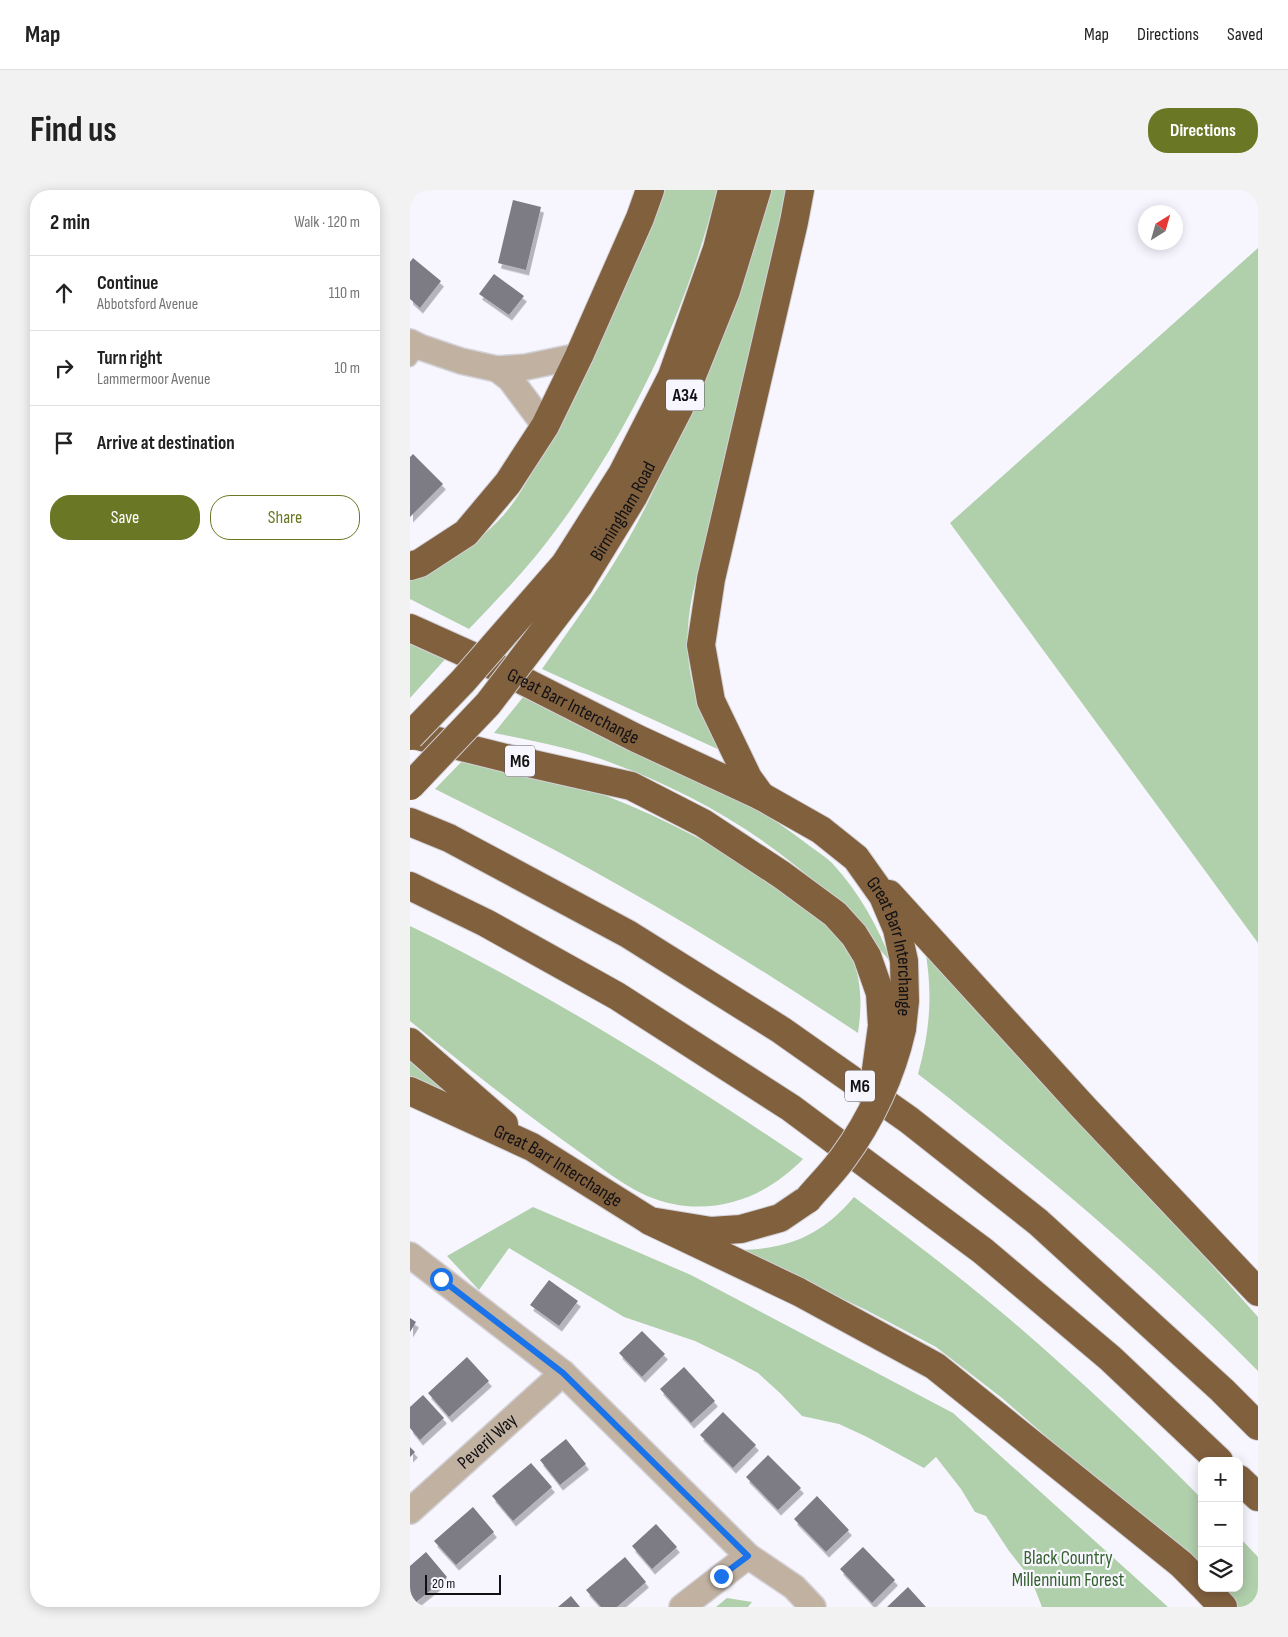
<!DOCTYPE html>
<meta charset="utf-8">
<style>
body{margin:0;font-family:"Sofia Sans Condensed",sans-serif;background:#f2f2f2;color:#222}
.controls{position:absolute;right:15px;bottom:15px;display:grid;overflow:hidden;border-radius:10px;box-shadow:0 2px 12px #0003}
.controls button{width:45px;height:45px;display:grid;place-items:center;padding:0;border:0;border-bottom:1px solid #e0e0e0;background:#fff;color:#222;font:25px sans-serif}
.compass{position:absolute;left:728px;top:15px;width:45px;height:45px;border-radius:50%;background:#fff;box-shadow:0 2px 12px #0003;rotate:37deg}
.scale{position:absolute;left:15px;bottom:12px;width:76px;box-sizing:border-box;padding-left:5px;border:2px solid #111013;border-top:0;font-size:14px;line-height:18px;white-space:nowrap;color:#111013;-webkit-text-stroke:4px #f7f6fe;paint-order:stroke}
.stop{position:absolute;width:15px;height:15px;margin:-11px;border:4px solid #1a73e8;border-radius:50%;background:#fff}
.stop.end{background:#1a73e8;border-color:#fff;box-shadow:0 1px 5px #0008}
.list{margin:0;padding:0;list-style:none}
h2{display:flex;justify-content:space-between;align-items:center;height:65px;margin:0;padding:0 20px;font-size:21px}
h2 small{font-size:16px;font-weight:400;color:#767676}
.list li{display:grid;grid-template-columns:32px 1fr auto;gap:15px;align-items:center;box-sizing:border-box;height:75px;padding:0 20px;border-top:1px solid #e0e0e0}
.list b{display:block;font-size:19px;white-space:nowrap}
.list p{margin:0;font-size:16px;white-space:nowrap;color:#767676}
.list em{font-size:16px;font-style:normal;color:#767676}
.actions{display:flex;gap:10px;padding:15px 20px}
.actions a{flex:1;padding:11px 0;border:1px solid #6a7724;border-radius:20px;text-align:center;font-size:18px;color:#6a7724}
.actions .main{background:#6a7724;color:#fff}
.icon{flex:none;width:28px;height:28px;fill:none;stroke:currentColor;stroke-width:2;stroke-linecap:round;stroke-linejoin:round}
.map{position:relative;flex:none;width:848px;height:1417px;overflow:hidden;border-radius:20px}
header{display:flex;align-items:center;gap:30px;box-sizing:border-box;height:70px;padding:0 25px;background:#fff;border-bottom:1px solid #e0e0e0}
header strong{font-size:24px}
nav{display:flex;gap:28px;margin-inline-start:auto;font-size:18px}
.intro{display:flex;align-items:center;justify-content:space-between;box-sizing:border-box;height:120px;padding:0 30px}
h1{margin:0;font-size:35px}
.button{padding:12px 22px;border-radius:20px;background:#6a7724;color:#fff;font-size:18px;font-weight:700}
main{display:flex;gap:30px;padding:0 30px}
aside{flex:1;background:#fff;border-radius:20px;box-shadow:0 2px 12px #0003}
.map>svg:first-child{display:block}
.green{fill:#b0cfab}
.building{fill:#7d7c85;filter:url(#shadow)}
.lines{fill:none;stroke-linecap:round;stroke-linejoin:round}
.lane-casing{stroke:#d2d1d8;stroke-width:15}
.street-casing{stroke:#d2d1d8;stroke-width:28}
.highway-casing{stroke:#d2d1d8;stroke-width:30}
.lane{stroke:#c1b1a1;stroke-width:12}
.street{stroke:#c1b1a1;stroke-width:25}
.highway{stroke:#81603e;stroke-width:28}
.highway-bridge-casing{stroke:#d2d1d8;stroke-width:30;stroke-linecap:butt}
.highway-bridge{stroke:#81603e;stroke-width:28}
.route{stroke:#1a73e8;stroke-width:6}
.labels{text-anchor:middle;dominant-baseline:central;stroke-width:4.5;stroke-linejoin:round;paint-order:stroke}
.shield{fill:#f7f6fe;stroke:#56555a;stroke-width:1}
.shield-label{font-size:18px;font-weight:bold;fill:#111013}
.street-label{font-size:19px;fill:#111013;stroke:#f7f6fe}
.park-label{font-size:19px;fill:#35622e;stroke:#f7f6fe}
</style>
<header>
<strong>Map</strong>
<nav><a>Map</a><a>Directions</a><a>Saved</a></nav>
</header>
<div class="intro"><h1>Find us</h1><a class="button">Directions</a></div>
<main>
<aside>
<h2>2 min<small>Walk · 120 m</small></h2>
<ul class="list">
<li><svg class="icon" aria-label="ahead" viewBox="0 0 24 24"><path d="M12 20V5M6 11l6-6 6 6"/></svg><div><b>Continue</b><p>Abbotsford Avenue</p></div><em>110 m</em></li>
<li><svg class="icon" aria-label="right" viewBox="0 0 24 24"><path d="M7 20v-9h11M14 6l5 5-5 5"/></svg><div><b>Turn right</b><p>Lammermoor Avenue</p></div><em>10 m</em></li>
<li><svg class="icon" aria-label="arrive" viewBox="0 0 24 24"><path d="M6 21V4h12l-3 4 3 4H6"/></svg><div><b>Arrive at destination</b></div></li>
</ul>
<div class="actions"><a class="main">Save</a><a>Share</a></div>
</aside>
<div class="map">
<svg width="848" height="1417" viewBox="0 0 848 1417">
<defs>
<filter id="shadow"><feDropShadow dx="3" dy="5.5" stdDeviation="0" flood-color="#0004"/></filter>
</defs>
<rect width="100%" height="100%" fill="#f7f6fe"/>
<path class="green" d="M252,0H307C273,134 212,259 125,367C104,392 81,416 59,439L0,409V386C34,370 60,360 87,332C111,308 125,276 141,246C183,166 216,83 252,0Z
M358,0H379L296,359C277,409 269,465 290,517C296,532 305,547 312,561L132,479C164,433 197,388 224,339C282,232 318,115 358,0Z
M848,58V753L540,333Z
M0,447L39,465L0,508Z
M114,506L347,619C366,631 383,643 401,657C408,662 416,667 422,673C450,703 468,737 483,775C463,751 442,727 419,705C351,640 265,593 176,564C146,555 114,549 84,543Z
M59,564C96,575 135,584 172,597C238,620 300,652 359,689C373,698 395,708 407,719C413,724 438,757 441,765C452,790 452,816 448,843C368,790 287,739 203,692C145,659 85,629 25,599Z
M0,736C137,802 267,884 393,969C359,1004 313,1024 263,1014C226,1007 198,982 168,961C110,920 55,876 0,831Z
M515,759L721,984L848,1127V1181C742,1073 627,976 508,884C520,841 523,804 515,759Z
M0,858L86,934L0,890Z
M444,1007C498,1048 552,1088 603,1132C668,1188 731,1247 792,1309V1384L722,1321L592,1208L526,1157L456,1120L330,1060C379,1059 412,1045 444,1007Z
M123,1017L281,1085L543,1223L758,1417H632L621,1389L599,1361L576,1326L565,1322L551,1299L526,1267L514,1278L457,1247L429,1234L392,1226L370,1203L348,1183L322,1169L285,1151L214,1127L99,1058L69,1100L37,1066Z
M829,1347L848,1367V1417H827L807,1398H829Z
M317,1408L342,1412L338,1417H306Z"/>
<path class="building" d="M103,10L131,17L116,80L88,73Z
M3,68L31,91L10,118L0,109V72Z
M84,84L114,106L99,125L69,104Z
M3,264L33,294L0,327V267Z
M139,1090L168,1111L149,1136L120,1115Z
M0,1128L6,1132L0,1142Z
M232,1141L255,1164L232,1187L209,1163Z
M57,1167L79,1191L39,1227L18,1203Z
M274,1177L305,1211L281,1233L250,1199Z
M13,1205L34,1228L10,1250L0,1238V1217Z
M313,1222L346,1255L323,1278L290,1245Z
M156,1249L176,1274L150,1295L130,1270Z
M0,1257L5,1262L0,1267Z
M358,1265L391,1298L368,1320L336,1287Z
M121,1273L142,1297L103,1331L82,1306Z
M407,1306L439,1340L416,1362L384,1329Z
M63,1317L84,1342L46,1375L24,1351Z
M246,1334L267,1357L242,1379L222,1356Z
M453,1357L485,1390L462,1413L430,1379Z
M16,1362L37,1387L0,1417V1376Z
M215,1367L236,1392L207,1417H191L176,1400Z
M498,1397L516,1417H477Z
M161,1406L170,1417H148Z"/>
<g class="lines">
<defs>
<path id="lane" d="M0,170L10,157"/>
<g id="street">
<path d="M0,152L10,157L51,171L87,179L116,177L169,166"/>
<path d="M87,179L100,189L135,236"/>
<path d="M0,1065L153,1183L338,1366L384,1397L403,1417"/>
<path id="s1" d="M0,1321L153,1183"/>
<path d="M272,1417L338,1366"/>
</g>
<g id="highway">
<path d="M155,374L212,284L262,186L307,59L322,0"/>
<path d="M0,376L10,373L56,343L98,293L135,236L169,166L230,28L240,0"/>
<path id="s2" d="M169,395L223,307L269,218L316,101L347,0"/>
<path id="s3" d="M0,438L80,474L226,548L351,606L411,640L446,668L473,706L487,739L494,771L495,811L492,839"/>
<path d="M0,544L96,568L221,596L293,633L372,685L425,724L444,745L457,766L470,803L472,836"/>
<path d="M351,606L338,588L301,511L291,455L301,389L384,32L390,0"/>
<path d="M0,632L39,648L218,744L371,840L499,930L628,1032L812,1200L848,1236"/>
<path d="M0,696L76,733L207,806L381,918L573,1061L700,1168L809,1271"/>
<path d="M479,704L675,919L848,1102"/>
<path d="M0,852L94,934"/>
<path id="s4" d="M0,901L122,957L240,1031L301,1041L331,1039L370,1028L398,1009"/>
<path d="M240,1031L389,1102L525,1176L771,1374L792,1395"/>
<path d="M829,1289L848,1307"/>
<path d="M795,1398L813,1417"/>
</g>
</defs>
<use href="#lane" class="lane-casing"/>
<use href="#street" class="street-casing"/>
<use href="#highway" class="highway-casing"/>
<use href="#lane" class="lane"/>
<use href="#street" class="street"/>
<use href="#highway" class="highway"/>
<defs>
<path id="highway-bridge" d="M0,546L53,491L155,374
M0,596L78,514L169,395
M465,887L472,836
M398,1009C409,996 422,983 433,968C461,930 482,884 492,839"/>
</defs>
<use href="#highway-bridge" class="highway-bridge-casing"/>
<use href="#highway-bridge" class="highway-bridge"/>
</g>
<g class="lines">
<path class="route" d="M31,1089L153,1183L338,1366L311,1386"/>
</g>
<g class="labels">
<g class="shield">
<rect x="256" y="189.5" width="38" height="31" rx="4"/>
<rect x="95" y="555.5" width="30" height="31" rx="4"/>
<rect x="435" y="880.5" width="30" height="31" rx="4"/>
</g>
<g class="shield-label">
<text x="275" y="205">A34</text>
<text x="110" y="571">M6</text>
<text x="450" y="896">M6</text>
</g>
<g class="street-label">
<text stroke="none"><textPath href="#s2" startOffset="86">Birmingham Road</textPath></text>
<text stroke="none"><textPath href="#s3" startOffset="181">Great Barr Interchange</textPath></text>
<text stroke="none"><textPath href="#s3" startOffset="601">Great Barr Interchange</textPath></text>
<text stroke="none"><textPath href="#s4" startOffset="166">Great Barr Interchange</textPath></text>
<text stroke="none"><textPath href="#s1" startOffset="104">Peveril Way</textPath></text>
</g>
<g class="park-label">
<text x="658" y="1368">Black Country<tspan x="658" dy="22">Millennium Forest</tspan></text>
</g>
</g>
</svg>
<div class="controls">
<button>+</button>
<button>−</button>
<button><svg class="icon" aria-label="layers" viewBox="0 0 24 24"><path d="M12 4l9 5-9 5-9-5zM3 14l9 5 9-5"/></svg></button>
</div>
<svg class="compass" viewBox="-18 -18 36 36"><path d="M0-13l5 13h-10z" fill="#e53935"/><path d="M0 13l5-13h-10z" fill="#767676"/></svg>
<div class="scale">20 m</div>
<div class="stop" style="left:31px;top:1089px"></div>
<div class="stop end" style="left:311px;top:1386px"></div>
</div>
</main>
